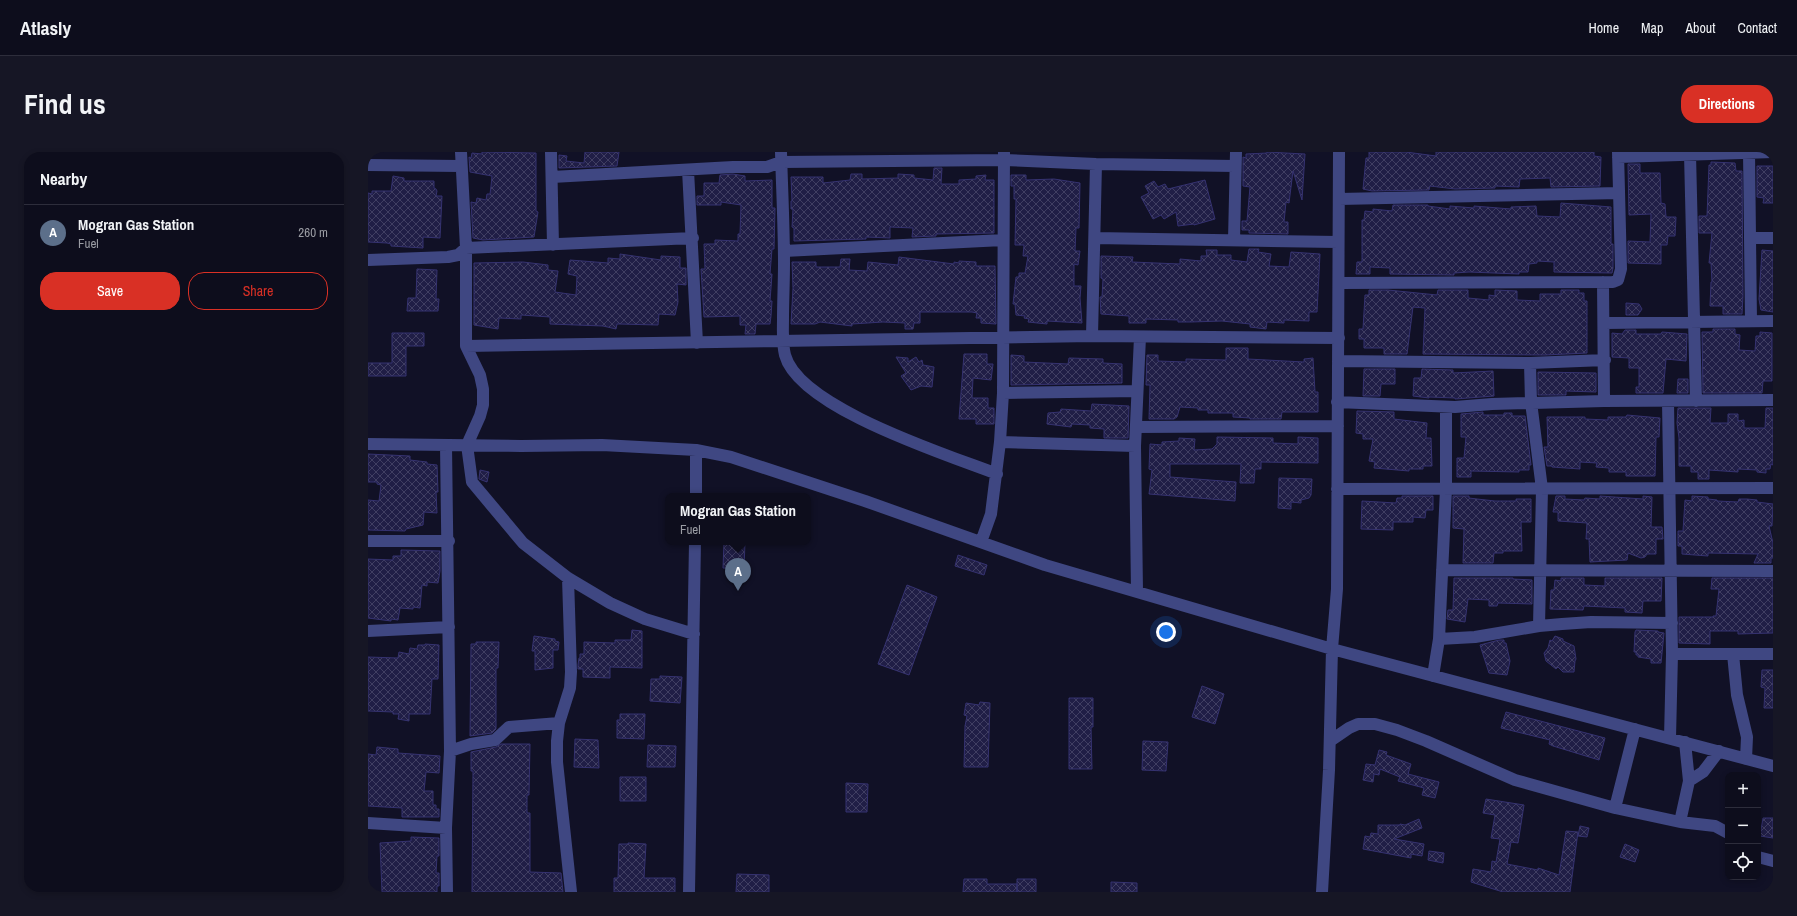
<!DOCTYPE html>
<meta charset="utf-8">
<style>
body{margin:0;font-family:"Archivo Narrow",sans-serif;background:#161625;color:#f1f3f6}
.controls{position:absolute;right:12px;bottom:12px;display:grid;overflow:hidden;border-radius:8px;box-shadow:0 2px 6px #0003}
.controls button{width:36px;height:36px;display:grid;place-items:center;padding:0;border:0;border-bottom:1px solid #2d2d3b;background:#0d0d1c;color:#f1f3f6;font:20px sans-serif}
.you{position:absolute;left:798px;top:480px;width:14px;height:14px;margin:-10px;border:3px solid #fff;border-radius:50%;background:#1a73e8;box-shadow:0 0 0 6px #1a73e833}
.badge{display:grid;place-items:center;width:26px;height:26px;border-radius:50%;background:#d93025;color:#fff;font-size:13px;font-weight:700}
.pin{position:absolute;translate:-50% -33px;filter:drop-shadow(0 1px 2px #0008)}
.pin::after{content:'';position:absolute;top:21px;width:14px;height:12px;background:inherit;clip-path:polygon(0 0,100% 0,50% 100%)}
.popup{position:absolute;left:297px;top:341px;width:146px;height:52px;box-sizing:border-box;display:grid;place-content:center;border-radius:8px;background:#0d0d1c;filter:drop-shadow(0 1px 3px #0005);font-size:13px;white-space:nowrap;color:#9a9ca3}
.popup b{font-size:15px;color:#f1f3f6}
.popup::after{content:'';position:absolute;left:50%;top:100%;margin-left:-8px;border:8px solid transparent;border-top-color:#0d0d1c}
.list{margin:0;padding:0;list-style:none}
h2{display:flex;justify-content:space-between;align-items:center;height:52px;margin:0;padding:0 16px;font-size:17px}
h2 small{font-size:13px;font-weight:400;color:#9a9ca3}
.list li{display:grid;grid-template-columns:26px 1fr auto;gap:12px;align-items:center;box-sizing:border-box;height:56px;padding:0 16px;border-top:1px solid #2d2d3b}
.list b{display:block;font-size:15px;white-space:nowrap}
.list p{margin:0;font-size:13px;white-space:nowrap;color:#9a9ca3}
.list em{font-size:13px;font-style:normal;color:#9a9ca3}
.actions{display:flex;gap:8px;padding:12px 16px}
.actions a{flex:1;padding:9px 0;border:1px solid #d93025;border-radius:16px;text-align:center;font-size:14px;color:#d93025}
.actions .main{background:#d93025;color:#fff}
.icon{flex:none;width:22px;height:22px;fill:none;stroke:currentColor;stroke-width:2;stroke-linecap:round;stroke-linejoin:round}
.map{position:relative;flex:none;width:1405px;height:740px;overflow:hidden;border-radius:16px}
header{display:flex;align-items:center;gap:24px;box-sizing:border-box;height:56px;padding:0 20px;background:#0d0d1c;border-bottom:1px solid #2d2d3b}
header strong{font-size:19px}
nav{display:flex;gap:22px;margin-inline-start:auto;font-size:14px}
.intro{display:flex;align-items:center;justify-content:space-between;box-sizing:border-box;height:96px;padding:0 24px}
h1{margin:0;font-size:28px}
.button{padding:10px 18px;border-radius:16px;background:#d93025;color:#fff;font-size:14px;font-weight:700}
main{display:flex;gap:24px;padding:0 24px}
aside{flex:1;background:#0d0d1c;border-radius:16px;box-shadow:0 2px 6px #0003}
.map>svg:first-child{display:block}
.building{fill:url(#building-cross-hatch);stroke:#353270}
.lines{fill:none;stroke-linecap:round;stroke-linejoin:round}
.minor{stroke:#3f4782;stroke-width:12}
</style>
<header>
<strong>Atlasly</strong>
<nav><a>Home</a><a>Map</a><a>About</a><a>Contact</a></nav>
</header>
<div class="intro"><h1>Find us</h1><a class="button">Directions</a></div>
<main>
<aside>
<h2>Nearby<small></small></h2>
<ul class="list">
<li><span class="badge" style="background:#5c6f8a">A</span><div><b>Mogran Gas Station</b><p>Fuel</p></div><em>260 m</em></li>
</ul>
<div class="actions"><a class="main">Save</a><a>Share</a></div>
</aside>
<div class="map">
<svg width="1405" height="740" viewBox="0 0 1405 740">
<defs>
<pattern id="building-cross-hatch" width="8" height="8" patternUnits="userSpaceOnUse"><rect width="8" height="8" fill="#201e46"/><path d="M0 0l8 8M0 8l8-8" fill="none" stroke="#403e62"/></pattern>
</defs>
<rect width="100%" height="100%" fill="#111126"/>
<path class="building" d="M114,0L168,1V59L170,60L166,85L115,88L105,86L103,50L108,51L109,46L118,48L119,42H122L123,34L124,24L102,20L101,5L103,6L104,1L114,2Z
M217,0H251L249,14L191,16V3L199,4L198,9L216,11Z
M899,0L937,2L934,48L925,19L921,51L918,50L916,70H920V82L881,81V78H874V69H879L882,35L875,34V5L878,6V2L899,1Z
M1001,0H1038L1068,4V0H1226V4L1233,5L1232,34L1183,35L1182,26L1152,27L1151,35L1127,34V36L1087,37L1062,34L1061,38L1004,39L995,37L998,6H1001Z
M1343,10L1367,11L1368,19H1374L1375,144L1374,162H1355V154H1342L1343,130H1344L1343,111H1341L1344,81H1331V64H1339L1341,13H1343Z
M1260,12H1272V21H1292L1293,51L1297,52L1298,65H1308L1307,84H1300L1299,93H1293V112L1260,111V89L1282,90L1283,62L1261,63Z
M1389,14H1405V51H1395L1396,46L1389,45Z
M566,16H574L573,32H591V28L608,27V24L618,23L617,28H626V81L568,82V84L544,85L545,76L522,75V86L498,85V87L426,89V76L424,75L425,57H423V49H424L423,25H455V31L482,28L483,22H494V27L530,26V22L546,23V26L565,28Z
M365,22L377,24V29L404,28V56H407L406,97H404L402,122H404L402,149H404L403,164L402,172H388L387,182H377L378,173H372V164L336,165L333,117H337L336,92H347V88L370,89V82H372L373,53L353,50V53H329V44H336V31H351L352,23Z
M643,23H658V28L686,27L712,31L711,76H708L707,99H712L710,113L706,112V134H713L712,146L714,171L679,169V172L660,170L661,167L656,166L657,164L648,163L647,152H645L648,125H651V121H657L660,104H655L656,93H647L648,47H646V34H643Z
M25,24L36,26V29H66V36L68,37L69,39L68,44H74L72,86L55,85V96L23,94V92L19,91L0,90V41L4,42V39H23Z
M837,28L847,67L826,73V72L810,74L808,60L796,67L793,63L785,67L773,45L781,41L777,34L786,29L790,35L797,32L800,37Z
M1193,51L1243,55V92H1245V116L1244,121L1186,120V110L1169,109V111L1161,112L1160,120H1151V122L1101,120L1086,121V123L1022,122V116L1002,115V122H988L989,110H994V68H996L997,59L1005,60V57L1024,59L1025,53H1060V54L1082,57V54L1106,56V54L1143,57V55L1168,54L1169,64L1192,65Z
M881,97H891L890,100L903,102L901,114L921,115L923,100L952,102L949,160H941V169L916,168V171L899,170L898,177L882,175V172L854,169L823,170H810V168L778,167V171H761V164L733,162L732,145H734L735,127L733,126V104L765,105L764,110L812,112V107L833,109V104H839L838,98H849V103H863V108L879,110Z
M1394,98L1405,99V160L1393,158L1391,147Z
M252,102L293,108V104L312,105V116H318V133L309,132L310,150L307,163L291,162L290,173L251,172H249L248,177L235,174L182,172V165L153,163V167L131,166L130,177L106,173V111L155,110L180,113V118L190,119L187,140L208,143L209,124L200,122L202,108L240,111V106L252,107Z
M531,105L586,112V110L591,111V109L608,110V114H627L628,172L613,171V166H608L609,161L604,160H552V171H546L545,177H537V171L515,170L484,172V174L452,170L447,172H423L425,136L424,110H448V115H472L473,107H482L481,118L499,119L500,110L530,113Z
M49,117L69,118L68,147H71L70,159H39L40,146H48Z
M1001,138H1020L1069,143L1070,138H1100V146L1121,148V143L1127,144V138L1149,139V148L1172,149V142H1193V138H1211V141H1216V149H1219V201L1177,203L1055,202L1057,156L1045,155L1039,202H1016V196H996V187H991V177H995L997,143H1001Z
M1258,151L1271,152L1274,157L1270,163H1258Z
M1345,177H1367V182L1372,183L1371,198L1387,199L1388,184H1392V180L1404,181V229H1395L1394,241H1335L1334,180H1345Z
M1257,178H1268V182H1293L1294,180L1319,182L1318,209L1298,207L1295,241H1268V235H1271V216H1261V206L1244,205V181L1254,182Z
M24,181H56V194H38V224H0V211H24Z
M858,196H880V207L936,210V207L945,206L947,240H950V260H914L913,267H882V266L865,265V261H840V258H830V256L812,255L809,265L806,267H781L782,233H778L779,203H790V209L818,210V207L858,208Z
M596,202H619V212H625L623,228L605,226L604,246H620V256H626V272H608V267H591Z
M643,203L656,204V210L700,212L701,206L735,207V211L754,212V231L643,233Z
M528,205L540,206V210L548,205L551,210L554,208L555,213L566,215L564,235L553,234L543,238L533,224L538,221Z
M996,217H1027V232H1013L1012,244H995Z
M1054,217L1085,218V221L1125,219L1126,244L1087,247V246L1061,245V246L1045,244L1046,226H1053Z
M1170,220L1228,221V240L1198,239V243H1170Z
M1310,227H1320V241H1309Z
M724,252L761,254L760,286H736V277L722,276V273L704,272L703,275L679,272L680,261L692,260L693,257L723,259Z
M1310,256H1343L1342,271H1360V262H1370V269L1376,268V276H1397L1398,256H1405V313L1403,312L1402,317H1398V321L1389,320V318L1370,317V320L1341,318V327H1330V320H1323V314H1311V286L1309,271Z
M989,259L1026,260V267L1059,271L1058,286H1063L1064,314H1055V317H1041V319L1006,316L1007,310L1001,309L1005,287H995V282L988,281Z
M1115,260V263H1136V261H1144V264H1157L1163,313H1161V318H1151V320L1103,319V325H1089V306H1096L1098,285H1093V262Z
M1259,263L1292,266L1291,285H1288L1287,324H1258V320H1241V316L1228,315L1229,311L1212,310V317L1184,315V314H1179L1176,295H1180L1179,265H1217V267L1240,268V265H1258Z
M849,285L905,286V291L930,292V285L950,286V311L893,310V317H887L886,331H872L873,312H802V325L868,330L867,349L781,342L784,318L781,317L782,292L794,293V290L811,289V286L827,287L826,298L844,297L849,292Z
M0,302L42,304V308L59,310V312L69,313L70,340H68L69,361L56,360L55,373L38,377L37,379L0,378V348L11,349L13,333L9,332V330H0Z
M112,318L121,320L119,330L111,327Z
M911,326L944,327L943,343L941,346L933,348V351L923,350V357L910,356Z
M1034,344H1065V358H1058L1057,366L1045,365V370H1025V378L993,377L994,349L1028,351L1029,346H1034Z
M1085,344H1101V346L1109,347L1127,349H1148V347H1163V370H1153L1154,399H1135V401H1126L1125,411H1095L1096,377L1085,376Z
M1188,344H1197V347L1216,348L1217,346L1232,347V344L1275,347V344L1284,345L1283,375H1294L1295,387H1288V402H1279L1277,405L1273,406L1260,401L1259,408L1222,410L1221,387H1218L1219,371L1190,369V360H1185Z
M1324,344L1340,345V347L1349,348V349L1370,350L1371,347H1379L1389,348V350L1405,352L1404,374H1401L1405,391V406H1403V411H1386L1390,402L1340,401V404L1314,402V394H1310V379H1315L1317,348L1324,349Z
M356,390H377L376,417L355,416Z
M33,398L72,399V419L70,431L59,430V434L54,433L52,456L45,455V457L32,456L30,468L23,467V469L0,466V407L25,408V404H33Z
M590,403L619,413L616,423L587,414Z
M1086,426H1145V427L1164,428V452L1130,451L1129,454H1121V448L1100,447L1097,470L1079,467L1080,458H1085Z
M1193,426H1216V433L1237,434V426H1294L1293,449H1275L1274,461L1257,460V456L1216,454L1215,458L1182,457L1183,438H1186L1187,428L1193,429Z
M1344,426H1405V481L1370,482V479H1342V492L1311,491V465H1345V464H1348L1351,437H1343Z
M539,433L569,445L541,523L510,512Z
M264,478L274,479V516L242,515V526L215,525V517H210V513L211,506H212V502H216V490L247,491V488H263Z
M1268,478L1290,479V480L1296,481L1293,511H1283V507L1270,505V503H1268V500H1266L1267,480Z
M166,484L187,487V489L191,490L190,498H185V516L167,518V499H164Z
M1187,484L1195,487V489L1206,494L1208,507L1207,509L1206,520H1195L1190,515L1188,517L1178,509L1176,501L1180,496L1182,488L1184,489Z
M1131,488H1136V491H1138L1142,509L1139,523L1121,521L1112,493Z
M108,490H131L130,516H128V577L124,581L102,584L103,492H108Z
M57,492L71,493L70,527H64L62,562H41V569L30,567L31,562H25V560L0,559V505L30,506L31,500L41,502L42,496L49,497L50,493H57Z
M1394,518H1405V556H1396L1397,536L1393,535Z
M292,524L314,525L312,551L282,549L283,527H292Z
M834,534L856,542L847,572L824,565Z
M701,546H725V575H723L724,617H701Z
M612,550L622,551L620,615H596L597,574L599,564L596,563L598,551L611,553Z
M1138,560L1237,586L1231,608L1185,594L1181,592L1182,588L1133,576Z
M252,562H277L276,587L249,586V568H252Z
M207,587L230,588L231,616L206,615Z
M775,589L800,590L798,619L774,618Z
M133,592H162L161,643H159V661H162V720L193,721L195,740H104L105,619H103V600L128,595Z
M280,593L308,594L307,615H279Z
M9,595L30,597V601L72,604L71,621L58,620L56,639H65V653H68V657H71V665H34V656L0,654V602L8,603Z
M1011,598L1019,600L1018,603L1043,612L1040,622L1071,630L1067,646L1054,643L1056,636L1030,629L1032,625L1012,617L1011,623L1006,622L1005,630L995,628L998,612L1007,613Z
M252,625H278V649H252Z
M478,631L500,632L499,660H478Z
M1118,647L1156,653L1150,691L1143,690L1139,712L1170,718V716L1191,723L1198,679L1210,680L1202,740H1135L1103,730L1105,717L1123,720L1124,709L1128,710L1132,687L1123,686L1127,663L1115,661Z
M1395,666H1405V686L1392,684Z
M1051,667L1054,676L1026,687L1056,692L1054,704L1043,702V706L995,697L997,684L1002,685L1003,681L1010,682V673H1032V672L1037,673Z
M1212,674L1221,676L1219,685L1210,684Z
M43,685L71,686V704H69L68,721H71V734H69V740H14L12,691L43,689Z
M260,691L278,692L276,726H307V740H246V726H250L251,692H260Z
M1257,692L1271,698L1267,710L1252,705Z
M1061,699L1076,701L1075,711L1060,708Z
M369,722L401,723V740H368Z
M596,727H619V732H649V740H595Z
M649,727H668V740H649Z
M743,730L769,731V740H743Z"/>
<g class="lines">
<path class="minor" d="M93,0L98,96V194L112,223L115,237V253L112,264L99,293L104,330L155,391L200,426L242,451L277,467L326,482
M183,0L185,93
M413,0C414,37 416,75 416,112C416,130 415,149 415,167C415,179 414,191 417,203C431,256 580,303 629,322
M1381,0L1383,169
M1322,2L1328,249
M1250,5L1405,0
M0,13L92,14
M320,18L329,191
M184,25L365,15H399L413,10L636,8L728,12L867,14
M971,47L1251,41
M727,86L970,90
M1382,86H1405
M866,88L868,0
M416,99L635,88
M0,108L80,105L90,103L98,96L325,86
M1235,130L1236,249
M971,131L1245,130L1250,128L1253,117L1250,0
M1236,171L1405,169
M724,184L728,12
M98,194L724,184L971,186
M970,209L1162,211L1237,208
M1162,211L1163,250L1174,337L1171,474
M635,241L769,239
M969,250L1087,255L1124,252L1236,249L1405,248
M1300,250L1304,502L1302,586
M768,275L970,274
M632,290L767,294
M0,292L153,294L234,293L328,298L363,305L497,349L677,413L964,497L1405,614
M78,293L82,599L78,676L79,740
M969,337L1405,336
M328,344V298
M0,389H81
M613,390L623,362L632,290L635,241L636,1
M1074,418L1405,419
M200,426L203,520L202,536L191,571L189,589V610L203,740
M769,439L767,294L772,185
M0,479L81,475
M1071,487L1107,485L1171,474L1194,472L1223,470L1304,471
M1304,502H1405
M1365,502L1369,543L1379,585L1378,607
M1065,524L1071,487L1073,443L1078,337V255
M962,589L981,576L990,572H1007L1029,578L1058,589L1147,628L1247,656L1312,670L1347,674L1360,681
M82,599L103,592L127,588L141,575L191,571
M1321,629L1335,620L1351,599
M1247,656L1267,577
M1312,670L1321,629L1317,590
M0,671L78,676
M1390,705L1405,709
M321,740L327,390
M954,740L961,618L964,497L969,437L971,0"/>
</g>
</svg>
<div class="controls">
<button>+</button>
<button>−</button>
<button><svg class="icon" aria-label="locate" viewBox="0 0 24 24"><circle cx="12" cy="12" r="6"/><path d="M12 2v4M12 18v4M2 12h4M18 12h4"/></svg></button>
</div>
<div class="you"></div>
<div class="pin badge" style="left:370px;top:439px;background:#5c6f8a">A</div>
<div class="popup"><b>Mogran Gas Station</b>Fuel</div>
</div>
</main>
